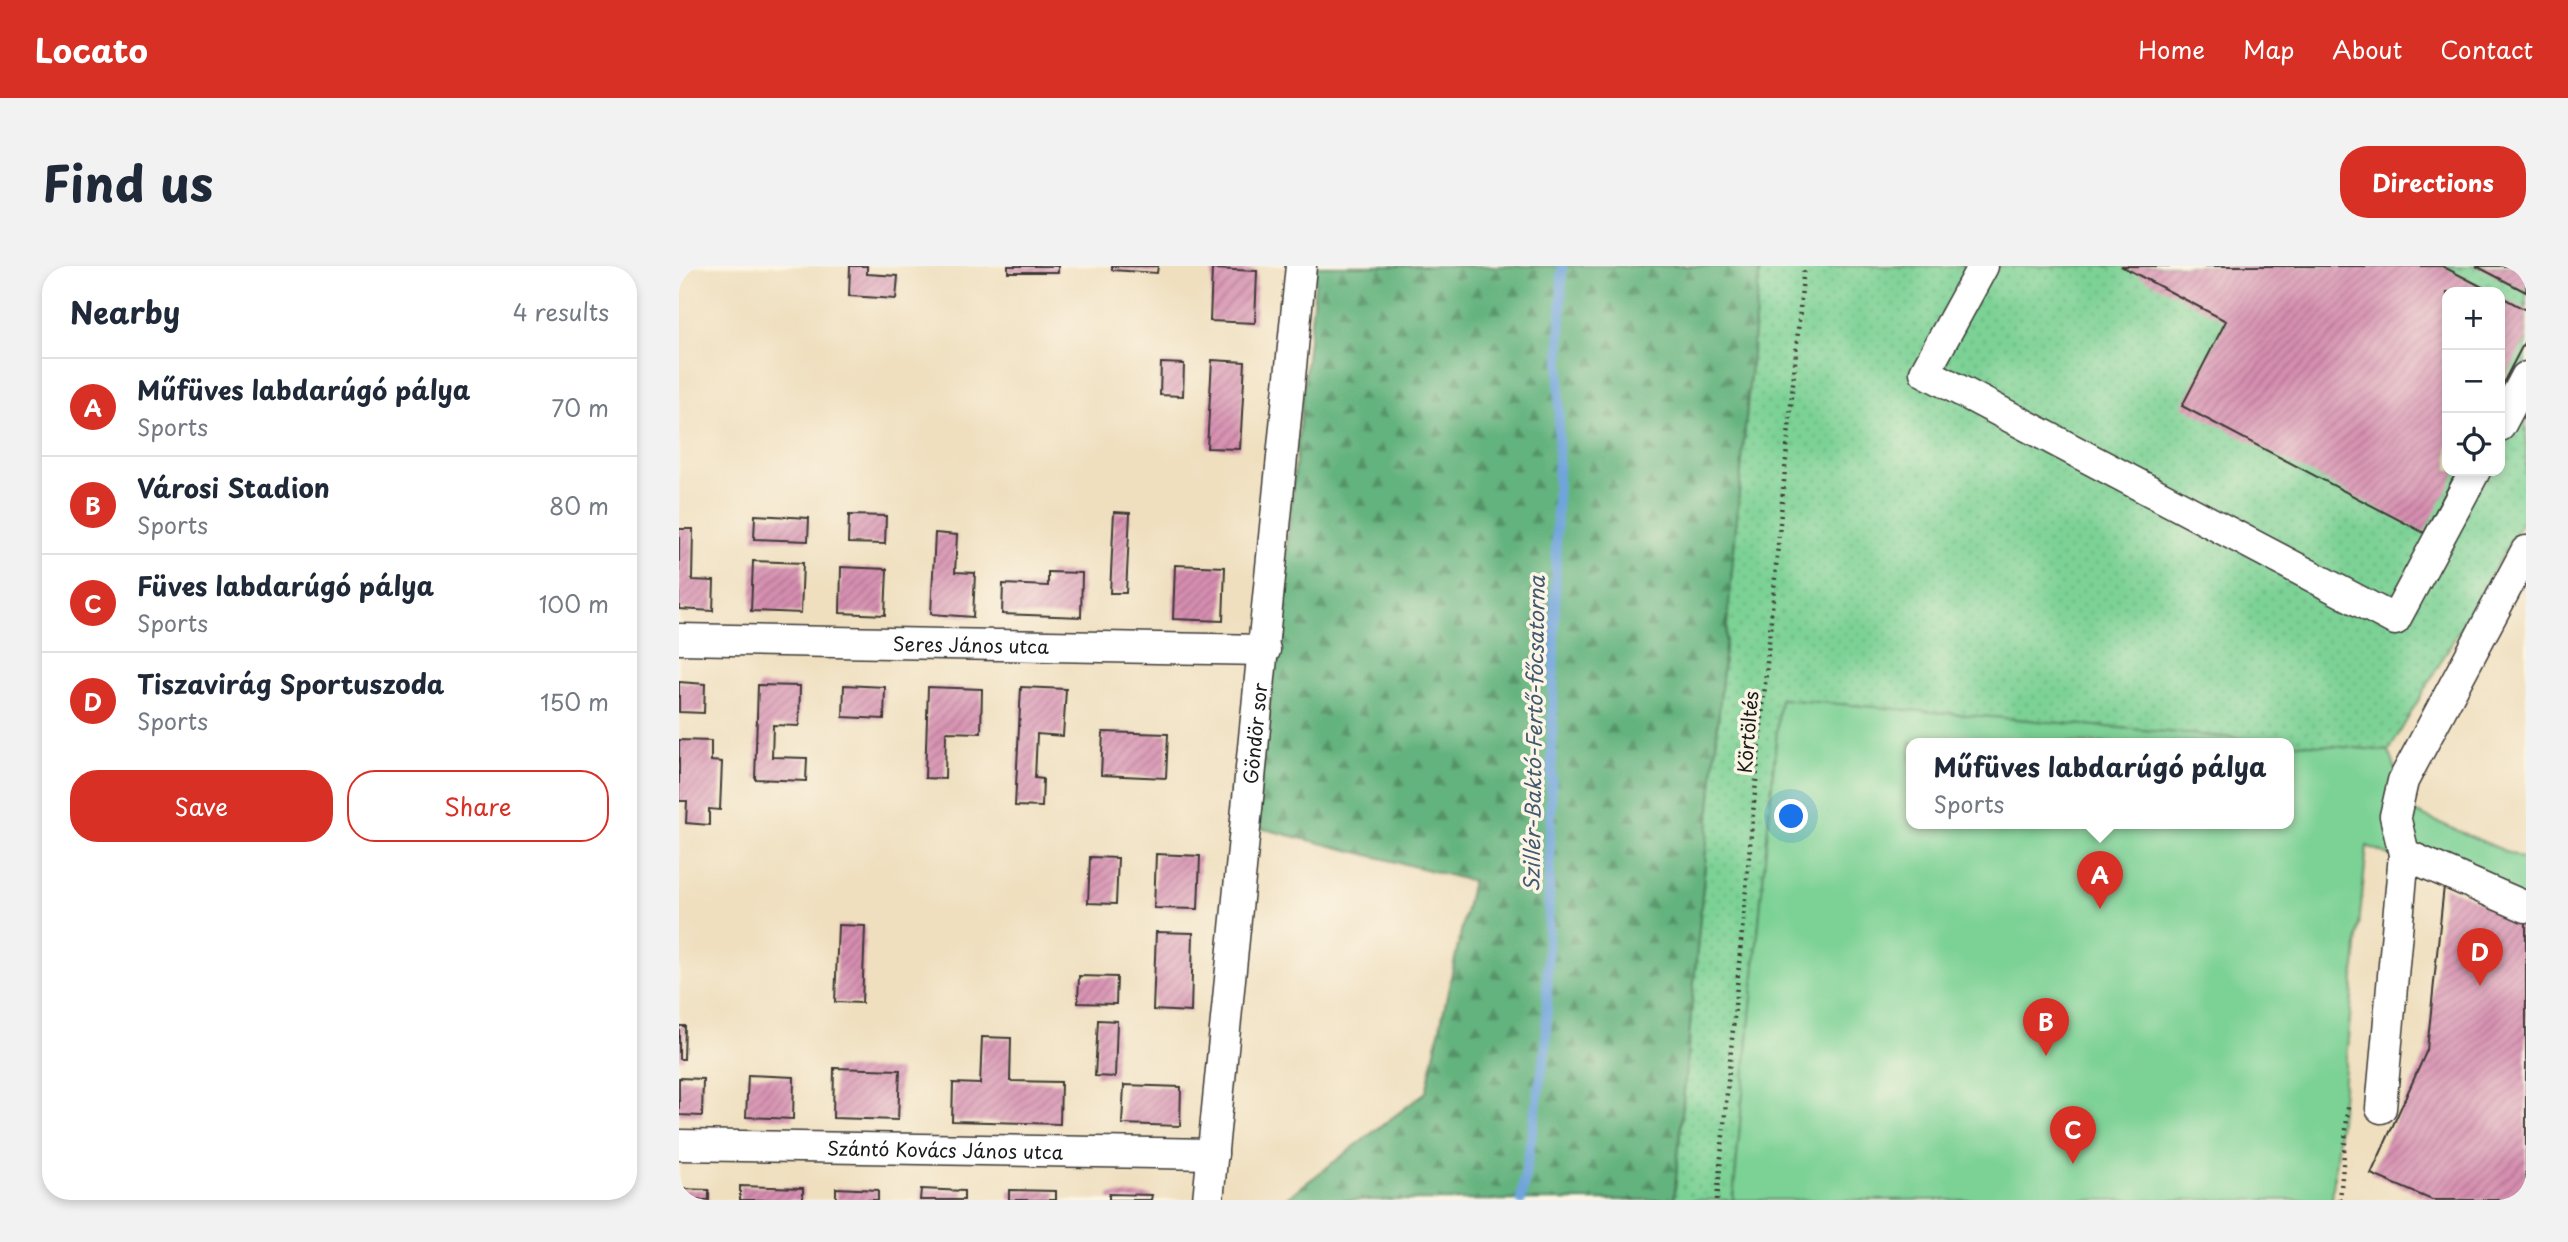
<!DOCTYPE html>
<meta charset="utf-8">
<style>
body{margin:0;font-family:"Playpen Sans",sans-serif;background:#f2f2f3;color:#1f2937}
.controls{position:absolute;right:21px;top:21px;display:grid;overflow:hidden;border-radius:14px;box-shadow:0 4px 10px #0003}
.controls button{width:63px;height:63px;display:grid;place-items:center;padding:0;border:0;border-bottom:2px solid #e0e1e3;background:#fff;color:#1f2937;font:35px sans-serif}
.you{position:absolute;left:1113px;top:551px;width:24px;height:24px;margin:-18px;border:5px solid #fff;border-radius:50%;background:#1a73e8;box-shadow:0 0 0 10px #1a73e833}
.badge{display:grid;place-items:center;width:46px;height:46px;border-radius:50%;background:#d93025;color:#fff;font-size:23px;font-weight:700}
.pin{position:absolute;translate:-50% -58px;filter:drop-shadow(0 2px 4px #0008)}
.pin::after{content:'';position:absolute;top:37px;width:24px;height:21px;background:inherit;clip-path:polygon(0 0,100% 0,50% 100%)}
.popup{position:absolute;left:1227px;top:472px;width:388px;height:91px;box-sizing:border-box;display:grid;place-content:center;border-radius:14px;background:#fff;filter:drop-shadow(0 2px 5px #0005);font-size:23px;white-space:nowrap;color:#747a83}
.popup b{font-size:26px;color:#1f2937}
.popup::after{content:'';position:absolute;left:50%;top:100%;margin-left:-14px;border:14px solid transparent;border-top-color:#fff}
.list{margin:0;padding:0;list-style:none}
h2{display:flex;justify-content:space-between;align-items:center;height:91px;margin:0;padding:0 28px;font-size:30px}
h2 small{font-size:23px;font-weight:400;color:#747a83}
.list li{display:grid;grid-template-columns:46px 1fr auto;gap:21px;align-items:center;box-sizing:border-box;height:98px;padding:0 28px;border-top:2px solid #e0e1e3}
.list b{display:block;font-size:26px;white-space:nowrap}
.list p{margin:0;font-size:23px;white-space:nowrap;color:#747a83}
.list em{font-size:23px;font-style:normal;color:#747a83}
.actions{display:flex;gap:14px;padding:21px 28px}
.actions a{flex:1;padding:16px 0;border:2px solid #d93025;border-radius:28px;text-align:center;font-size:24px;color:#d93025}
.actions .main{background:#d93025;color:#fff}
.icon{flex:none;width:38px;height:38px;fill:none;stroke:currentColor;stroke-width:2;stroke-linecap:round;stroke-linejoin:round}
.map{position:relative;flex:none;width:1847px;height:934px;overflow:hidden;border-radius:28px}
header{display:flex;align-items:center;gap:42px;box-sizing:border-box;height:98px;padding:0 35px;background:#d93025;color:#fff}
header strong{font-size:33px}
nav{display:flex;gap:38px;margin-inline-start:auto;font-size:24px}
.intro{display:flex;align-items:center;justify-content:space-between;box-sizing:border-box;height:168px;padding:0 42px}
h1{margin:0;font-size:49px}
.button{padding:18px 32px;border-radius:28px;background:#d93025;color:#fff;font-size:24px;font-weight:700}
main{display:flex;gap:42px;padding:0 42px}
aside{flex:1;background:#fff;border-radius:28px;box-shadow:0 4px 10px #0003}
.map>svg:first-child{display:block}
.grass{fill:url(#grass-dots);stroke:#4c7658;stroke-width:2;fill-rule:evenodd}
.forest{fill:url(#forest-firs);stroke:#40684d;stroke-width:2}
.garden{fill:#7bd195;stroke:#4c7658;stroke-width:2;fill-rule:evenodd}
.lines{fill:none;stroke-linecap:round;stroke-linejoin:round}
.stream{stroke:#6fa4dc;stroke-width:10}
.building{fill:url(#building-hatch)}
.minor-casing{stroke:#3c3934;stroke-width:33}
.path{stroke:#3c3934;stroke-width:4.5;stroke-dasharray:2 5;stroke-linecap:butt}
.minor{stroke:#fff;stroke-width:30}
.labels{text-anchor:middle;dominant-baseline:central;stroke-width:7;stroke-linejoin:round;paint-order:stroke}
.street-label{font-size:19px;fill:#1c1c1c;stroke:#fcf5e5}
.water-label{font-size:21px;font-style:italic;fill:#415972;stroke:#fcf5e5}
</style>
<header>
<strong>Locato</strong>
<nav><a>Home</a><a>Map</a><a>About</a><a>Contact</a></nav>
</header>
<div class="intro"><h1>Find us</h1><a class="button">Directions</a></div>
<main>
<aside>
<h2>Nearby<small>4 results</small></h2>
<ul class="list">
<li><span class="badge">A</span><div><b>Műfüves labdarúgó pálya</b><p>Sports</p></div><em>70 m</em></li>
<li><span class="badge">B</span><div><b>Városi Stadion</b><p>Sports</p></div><em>80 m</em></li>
<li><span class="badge">C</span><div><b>Füves labdarúgó pálya</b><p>Sports</p></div><em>100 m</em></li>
<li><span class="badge">D</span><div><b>Tiszavirág Sportuszoda</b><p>Sports</p></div><em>150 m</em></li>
</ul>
<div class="actions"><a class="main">Save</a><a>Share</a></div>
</aside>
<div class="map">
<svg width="1847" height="934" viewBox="0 0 1847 934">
<defs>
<pattern id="grass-dots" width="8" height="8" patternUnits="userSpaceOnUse" patternTransform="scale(1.75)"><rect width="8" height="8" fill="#7bd195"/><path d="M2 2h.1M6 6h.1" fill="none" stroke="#6ab380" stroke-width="1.8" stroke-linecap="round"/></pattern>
<pattern id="forest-firs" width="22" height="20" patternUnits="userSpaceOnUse" patternTransform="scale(1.75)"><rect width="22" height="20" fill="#64b37e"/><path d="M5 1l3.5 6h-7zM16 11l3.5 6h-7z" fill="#529166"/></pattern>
<pattern id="building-hatch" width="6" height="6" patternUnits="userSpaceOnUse" patternTransform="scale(1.75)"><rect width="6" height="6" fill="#d68eb0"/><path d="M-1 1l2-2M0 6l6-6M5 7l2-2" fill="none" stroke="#ad738e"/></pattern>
</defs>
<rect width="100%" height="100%" fill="#fcf5e5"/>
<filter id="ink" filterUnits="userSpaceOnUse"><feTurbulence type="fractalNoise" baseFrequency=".0143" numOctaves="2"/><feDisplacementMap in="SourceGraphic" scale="14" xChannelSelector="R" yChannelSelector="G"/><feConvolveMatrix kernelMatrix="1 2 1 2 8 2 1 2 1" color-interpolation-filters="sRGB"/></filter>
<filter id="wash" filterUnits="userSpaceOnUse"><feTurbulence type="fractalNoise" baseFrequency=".00686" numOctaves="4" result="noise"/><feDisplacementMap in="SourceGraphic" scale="28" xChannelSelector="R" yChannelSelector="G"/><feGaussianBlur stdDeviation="1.57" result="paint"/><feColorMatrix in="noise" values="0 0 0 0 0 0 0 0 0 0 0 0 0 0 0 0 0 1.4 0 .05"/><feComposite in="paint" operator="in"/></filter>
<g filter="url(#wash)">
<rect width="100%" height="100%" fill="#efdfbf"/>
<path class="grass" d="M1081,0H1847V249L1710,485L1101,433L1054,934H995ZM1768,26H1821V205H1768Z"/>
<path class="forest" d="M638,0H1081L995,934H605L747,826L793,615L577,561Z"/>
<path class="garden" d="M1101,433L1710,485L1733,545L1847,594V647L1688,580L1653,934H1054ZM1232,477H1610V557H1232Z"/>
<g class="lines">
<path class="stream" d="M842,934L867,780L883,0"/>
</g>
<g id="blocks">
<path class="building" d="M171,0H188V8L219,10L217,33L170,30Z
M329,0H379V6H329Z
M433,0H479L478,7L433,4Z
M1442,0H1763L1813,26H1768V205H1778L1745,267L1503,140L1547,55Z
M1797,0H1847V26Z
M533,3L578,5L576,57L531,55Z
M1821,30L1847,44V73L1821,123Z
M533,94L566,96L561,183L528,182Z
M482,97L505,98L504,130L481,129Z
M435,246L451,247L447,327H431Z
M76,249L130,252L129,275L75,273Z
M170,249L207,250L206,278L169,277Z
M0,263H14L13,314L35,315L34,345L0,343Z
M256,267L278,269L276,306L296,307L294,351L252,348Z
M74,295L124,297L122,347L72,345Z
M496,299L546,301L544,355L494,353Z
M162,301L208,303L206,349L161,347Z
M369,306L403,307L402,351L323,348L324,318L369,320Z
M0,416L26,418L25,447L0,446Z
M79,419L121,420L120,460L94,459L93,491L128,492L127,515L76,513Z
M165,419L206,421L205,453L164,451Z
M249,421L303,423L302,467L267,466L266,513L246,512Z
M342,421L387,423L384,470L358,468L356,512L364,513L363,541L336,540Z
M424,466L489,468L487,512L422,509Z
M0,474L32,475V495L43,496L41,544L30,543V559L7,557L8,535H0Z
M477,588L521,590L519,643L475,642Z
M411,591L439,592L437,638L409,637Z
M1765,620L1847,656V934H1753L1692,908L1748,784Z
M159,659L186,660L183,737L156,736Z
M477,666L514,667L512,746L474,744Z
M400,710L438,711L437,738L399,737Z
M419,754L438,755L436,811L416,810Z
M0,760H6L5,793H0Z
M303,771L332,772L331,815L382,816L381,858L273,855L274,817L301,818Z
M155,802L221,804L219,854L154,852Z
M69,809L115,811L114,853L67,851Z
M0,812L24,813L23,850L0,849Z
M445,819L502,821L501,860L443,858Z
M61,920L124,922V934H61Z
M157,922L199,924V934H157Z
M0,923L30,924V934H0Z
M242,923L285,925V934H241Z
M330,924L377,925V934H330Z
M430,928L473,929L472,934H430Z"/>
</g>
</g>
<g filter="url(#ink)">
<use href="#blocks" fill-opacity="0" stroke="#3c3934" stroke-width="2"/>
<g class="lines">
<defs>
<g id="minor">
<path d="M1304,0L1246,106L1716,354L1796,205"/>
<path d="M1821,160L1847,111"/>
<path id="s1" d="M0,373L586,384"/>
<path d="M1725,588L1847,641"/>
<path d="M1702,842L1725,588L1716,550L1724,515L1847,285"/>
<path id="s2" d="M0,879L534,888"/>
<path id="s3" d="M529,934L622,0"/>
</g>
</defs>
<use href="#minor" class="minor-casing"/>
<path class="path" d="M1038,934L1125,0
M1661,934L1669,841"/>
<use href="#minor" class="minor"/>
</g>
</g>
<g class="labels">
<g class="street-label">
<text stroke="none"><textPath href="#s1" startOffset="292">Seres János utca</textPath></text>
<text transform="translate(1068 466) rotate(-85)">Körtöltés</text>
<text stroke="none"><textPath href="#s3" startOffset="469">Göndör sor</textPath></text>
<text stroke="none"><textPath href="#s2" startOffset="266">Szántó Kovács János utca</textPath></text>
</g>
<g class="water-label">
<text transform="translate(854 468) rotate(-89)">Szillér-Baktó-Fertő-főcsatorna</text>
</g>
</g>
</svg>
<div class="controls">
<button>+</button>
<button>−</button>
<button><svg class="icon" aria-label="locate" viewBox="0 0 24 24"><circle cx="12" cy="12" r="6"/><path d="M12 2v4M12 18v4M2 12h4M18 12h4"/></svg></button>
</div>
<div class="you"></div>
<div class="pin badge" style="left:1421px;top:643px">A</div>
<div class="popup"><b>Műfüves labdarúgó pálya</b>Sports</div>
<div class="pin badge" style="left:1367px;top:790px">B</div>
<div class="pin badge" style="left:1394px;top:898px">C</div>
<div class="pin badge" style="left:1801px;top:720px">D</div>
</div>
</main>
